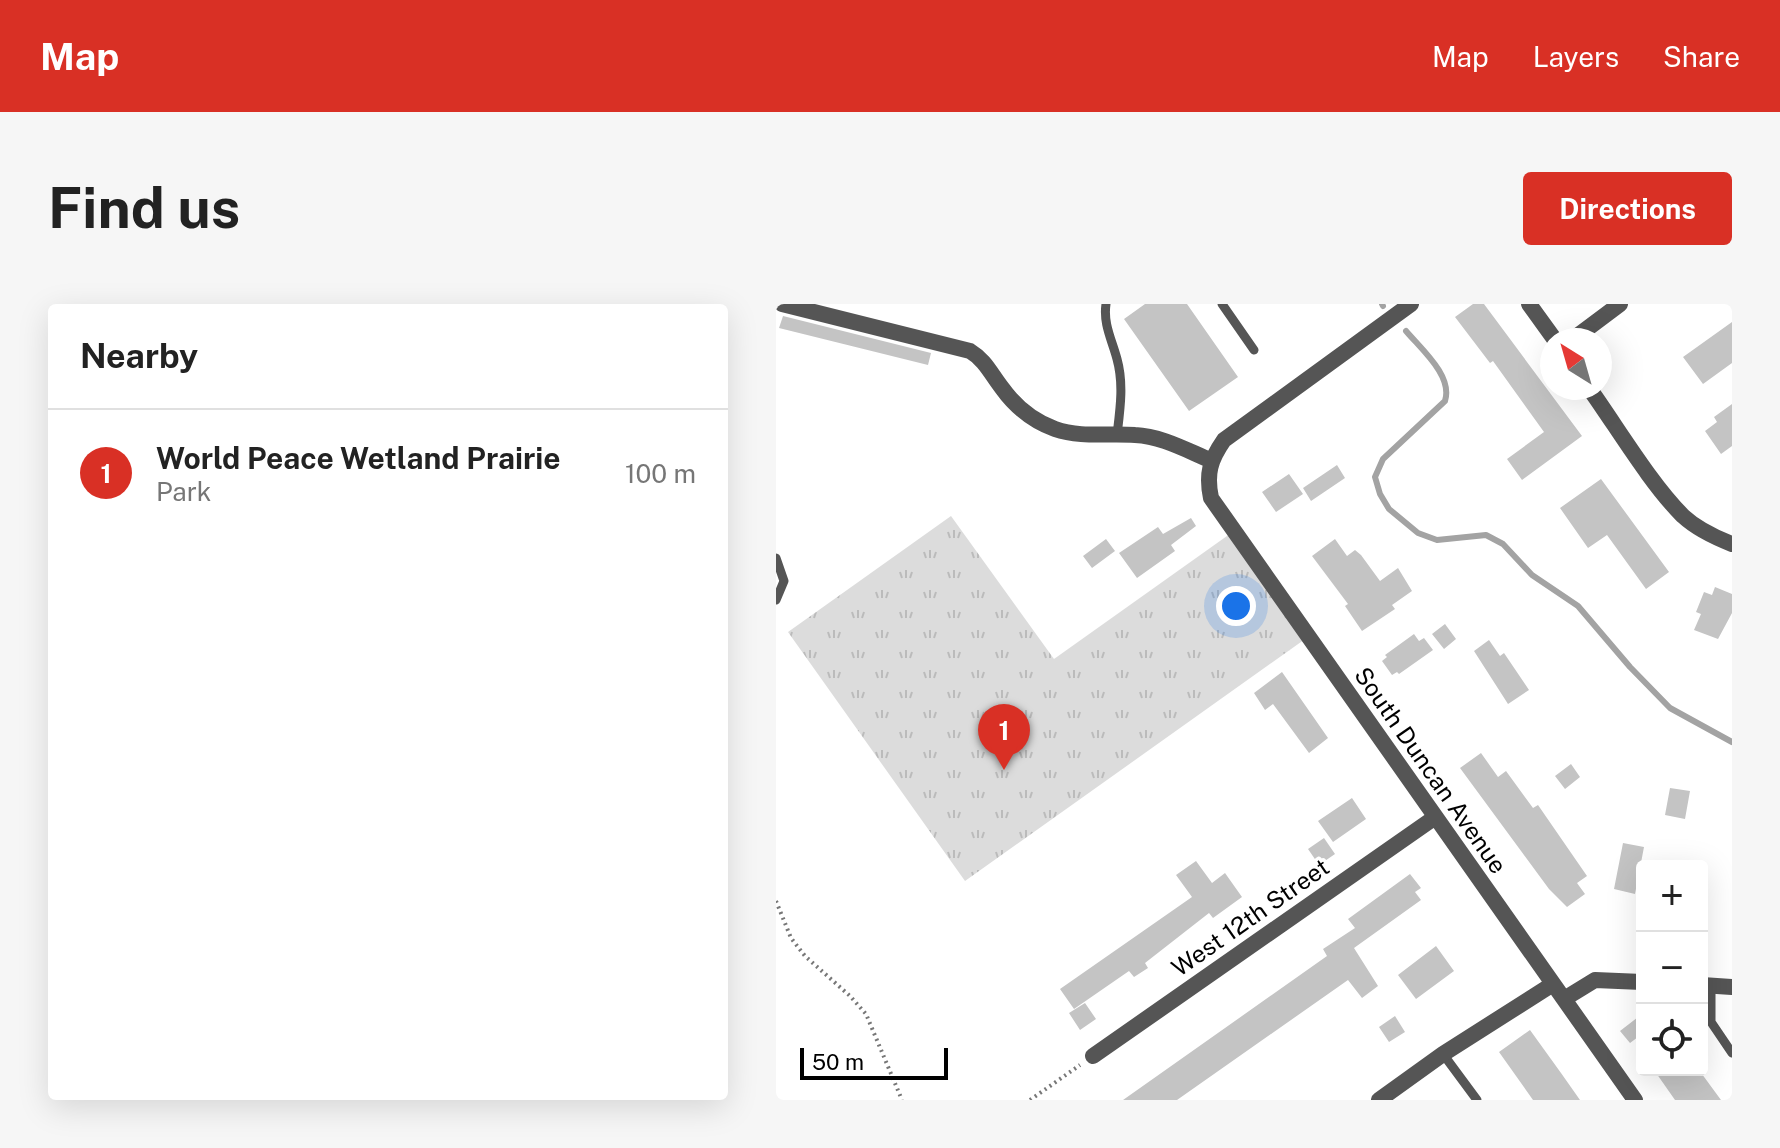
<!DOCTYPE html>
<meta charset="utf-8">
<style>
body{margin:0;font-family:"Public Sans",sans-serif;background:#f6f6f6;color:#222}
.controls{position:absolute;right:24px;bottom:24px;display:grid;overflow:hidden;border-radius:8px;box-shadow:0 8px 32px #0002}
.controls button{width:72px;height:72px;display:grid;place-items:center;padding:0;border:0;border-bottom:2px solid #e0e0e0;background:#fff;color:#222;font:40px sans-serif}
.compass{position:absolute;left:764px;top:24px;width:72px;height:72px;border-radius:50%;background:#fff;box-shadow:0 8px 32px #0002;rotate:323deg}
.scale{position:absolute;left:24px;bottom:20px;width:148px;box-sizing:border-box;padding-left:8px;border:4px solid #000;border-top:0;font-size:22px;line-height:28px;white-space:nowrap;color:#000;-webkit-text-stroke:6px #fff;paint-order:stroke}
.you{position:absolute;left:460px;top:302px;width:28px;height:28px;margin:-20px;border:6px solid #fff;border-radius:50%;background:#1a73e8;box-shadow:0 0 0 12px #1a73e833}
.badge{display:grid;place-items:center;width:52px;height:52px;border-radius:50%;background:#d93025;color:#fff;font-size:26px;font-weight:700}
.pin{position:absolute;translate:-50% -66px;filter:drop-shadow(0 2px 4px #0008)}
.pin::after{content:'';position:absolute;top:42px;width:28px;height:24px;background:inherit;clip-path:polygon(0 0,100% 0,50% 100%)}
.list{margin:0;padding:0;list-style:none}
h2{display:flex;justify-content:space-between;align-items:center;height:104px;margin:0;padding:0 32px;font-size:34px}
h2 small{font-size:26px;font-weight:400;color:#767676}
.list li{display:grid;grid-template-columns:52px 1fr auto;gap:24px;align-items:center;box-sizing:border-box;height:128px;padding:0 32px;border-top:2px solid #e0e0e0}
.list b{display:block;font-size:30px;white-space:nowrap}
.list p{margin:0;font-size:26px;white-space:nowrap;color:#767676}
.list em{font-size:26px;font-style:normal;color:#767676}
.icon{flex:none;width:44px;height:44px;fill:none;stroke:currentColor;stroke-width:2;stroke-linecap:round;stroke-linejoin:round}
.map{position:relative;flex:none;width:956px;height:796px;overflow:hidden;border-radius:8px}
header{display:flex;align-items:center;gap:48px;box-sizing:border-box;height:112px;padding:0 40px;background:#d93025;color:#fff}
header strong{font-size:38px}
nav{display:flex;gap:44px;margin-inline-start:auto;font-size:28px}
.intro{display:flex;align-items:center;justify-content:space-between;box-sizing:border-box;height:192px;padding:0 48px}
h1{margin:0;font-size:56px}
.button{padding:20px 36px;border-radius:8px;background:#d93025;color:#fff;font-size:28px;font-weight:700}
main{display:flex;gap:48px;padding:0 48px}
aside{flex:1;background:#fff;border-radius:8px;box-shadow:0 8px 32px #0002}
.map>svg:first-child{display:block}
.park{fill:url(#park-tufts)}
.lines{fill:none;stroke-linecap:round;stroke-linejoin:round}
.stream{stroke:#a3a3a3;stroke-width:6}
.building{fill:#c4c4c4}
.path{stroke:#777;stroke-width:4;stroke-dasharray:2 4;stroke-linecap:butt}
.lane{stroke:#555;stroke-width:9}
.street{stroke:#555;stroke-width:16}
.labels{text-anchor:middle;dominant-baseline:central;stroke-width:7;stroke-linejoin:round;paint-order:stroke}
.street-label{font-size:24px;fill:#000;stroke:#fff}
</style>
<header>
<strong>Map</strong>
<nav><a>Map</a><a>Layers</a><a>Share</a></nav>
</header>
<div class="intro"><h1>Find us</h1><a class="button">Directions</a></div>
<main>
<aside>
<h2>Nearby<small></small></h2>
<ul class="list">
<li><span class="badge">1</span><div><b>World Peace Wetland Prairie</b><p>Park</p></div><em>100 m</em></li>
</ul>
</aside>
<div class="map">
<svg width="956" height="796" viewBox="0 0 956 796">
<defs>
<pattern id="park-tufts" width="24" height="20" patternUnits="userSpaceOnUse" patternTransform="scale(2)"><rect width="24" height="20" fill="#dcdcdc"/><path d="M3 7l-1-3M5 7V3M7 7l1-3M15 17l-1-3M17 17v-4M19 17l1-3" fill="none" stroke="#bbb"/></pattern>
</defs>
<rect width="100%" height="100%" fill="#fff"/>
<path class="park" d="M175,212L278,355L458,227L532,333L189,577L12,328Z"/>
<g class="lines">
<path class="stream" d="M606,0L607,2
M630,27C646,46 677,72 669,97L607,155L599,173L604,190L613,205L642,229L661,236L710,231L727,240L756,271L802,302L854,363L894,404L956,438"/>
</g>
<path class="building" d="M369,0H411L462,73L413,107L348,15Z
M697,0H708L806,132L746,176L731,155L768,128L717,57L714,59L679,13Z
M7,12L155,49L152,61L3,24Z
M956,18V59L927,80L907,53Z
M956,100V142L945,150L929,127L941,118L938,113Z
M561,161L569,174L535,197L527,184Z
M513,170L527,190L500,208L486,188Z
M825,175L893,268L870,285L831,231L812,244L784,204Z
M415,214L420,222L395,241L399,247L361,274L343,249L382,223L387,230Z
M330,235L339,247L316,264L307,252Z
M559,235L571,252L579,246L585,251L604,277L622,264L636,287L616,301L619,305L586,327L569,302L572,300L536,252Z
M939,283L956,290V309L942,335L918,326L925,310L920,308L928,288L936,291Z
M669,320L680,335L668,345L656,330Z
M638,330L643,337L648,334L657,346L623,370L621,368L616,371L606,357L611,353L609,351Z
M713,336L724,352L728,349L753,386L732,400L698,347Z
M506,368L552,434L533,449L497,400L489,406L478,389Z
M705,449L722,473L730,467L757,504L762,501L811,572L801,579L809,590L791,603L773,585L684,464Z
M795,460L804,473L789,485L779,472Z
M894,484L914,487L909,515L889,511Z
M576,494L590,515L557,538L542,517Z
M548,534L559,550L543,561L532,545Z
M847,539L868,543L859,590L838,585Z
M420,557L436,579L449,569L466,593L437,614L433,609L369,659L372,664L358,673L353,667L298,705L284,685L416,593L400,571Z
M634,570L645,584L639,588L645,596L578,644L602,682L586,694L572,676L401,796H347L551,652L547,645L579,624L572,615Z
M660,642L678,667L640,695L622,671Z
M309,699L320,715L304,726L293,709Z
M866,710V730L854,739L844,727Z
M619,712L629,728L613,738L603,723Z
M754,726L785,769L804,796H757L723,748Z
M878,766H923L945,796H899Z"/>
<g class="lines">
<path class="path" d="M0,597L15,634L29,652L74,692L90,710L126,796
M254,796L304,761"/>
<path class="lane" d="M330,0C327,20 336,36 341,55C348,80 344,106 341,131
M446,0L478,46
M0,254L8,277L0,296
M935,681V718L956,749
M667,750L701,796"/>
<path class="street" d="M6,0L194,47C209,56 215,70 226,84C239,102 257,117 279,125C305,134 332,129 359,131C385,132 410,146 434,156
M635,0L448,136C434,156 430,170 435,194L859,796
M753,0L779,36
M796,36L844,0
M813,84C841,123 874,179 907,212C921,225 938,233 956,240
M926,681L956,683
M788,695L819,676L866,678
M317,752L658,514
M603,796L667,750L777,680"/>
</g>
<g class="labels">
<g class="street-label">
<text transform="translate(655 466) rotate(55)">South Duncan Avenue</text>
<text transform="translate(474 613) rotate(-35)">West 12th Street</text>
</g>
</g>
</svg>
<div class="controls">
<button>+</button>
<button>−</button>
<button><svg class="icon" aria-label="locate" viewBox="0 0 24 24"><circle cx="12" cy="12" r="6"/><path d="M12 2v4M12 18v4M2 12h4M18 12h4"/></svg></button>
</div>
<svg class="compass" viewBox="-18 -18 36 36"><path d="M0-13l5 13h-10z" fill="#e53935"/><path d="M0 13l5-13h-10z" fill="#767676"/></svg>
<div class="scale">50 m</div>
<div class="you"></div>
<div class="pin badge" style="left:228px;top:466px">1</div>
</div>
</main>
